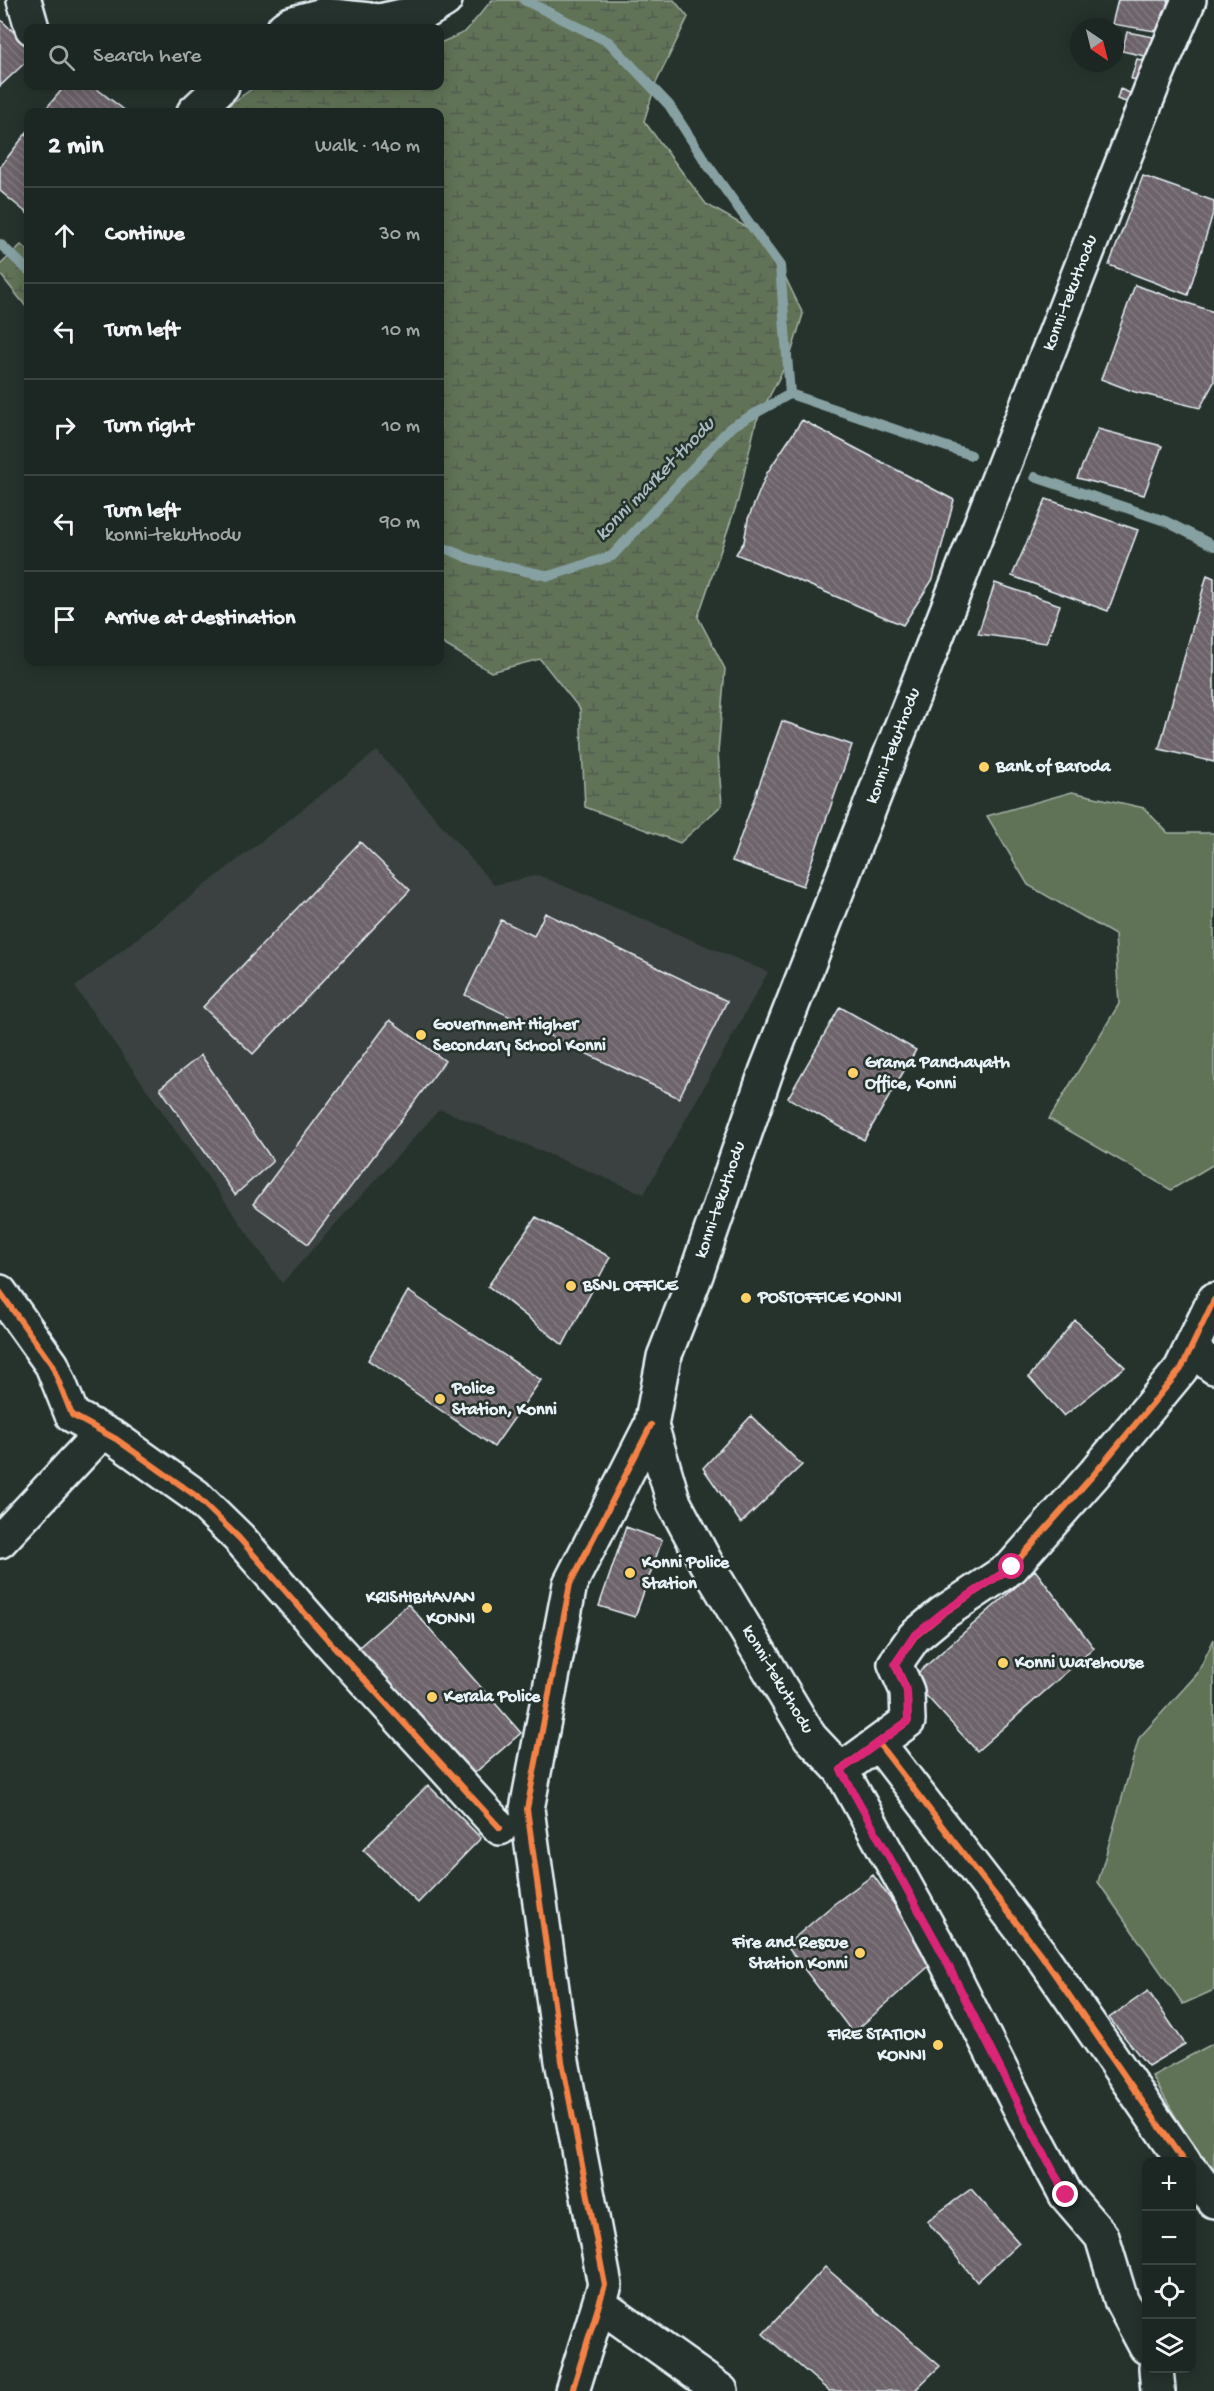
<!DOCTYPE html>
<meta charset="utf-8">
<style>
body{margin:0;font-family:"Gochi Hand",sans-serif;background:#29322f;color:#f1f3f6}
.controls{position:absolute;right:18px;bottom:18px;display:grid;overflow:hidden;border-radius:12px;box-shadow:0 3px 15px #0003}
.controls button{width:54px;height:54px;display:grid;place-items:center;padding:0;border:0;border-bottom:2px solid #3a4340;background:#1c2622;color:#f1f3f6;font:30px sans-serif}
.compass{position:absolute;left:1070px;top:18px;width:54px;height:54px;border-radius:50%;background:#1c2622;box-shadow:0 3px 15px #0003;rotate:145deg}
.stop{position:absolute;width:18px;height:18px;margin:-14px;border:4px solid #db2777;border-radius:50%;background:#fff}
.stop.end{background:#db2777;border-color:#fff;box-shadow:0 2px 6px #0008}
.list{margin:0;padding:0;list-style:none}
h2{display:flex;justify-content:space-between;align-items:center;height:78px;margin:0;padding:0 24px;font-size:26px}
h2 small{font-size:20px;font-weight:400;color:#a0a5a5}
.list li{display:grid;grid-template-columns:39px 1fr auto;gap:18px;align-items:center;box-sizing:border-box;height:96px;padding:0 24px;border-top:2px solid #3a4340}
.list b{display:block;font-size:22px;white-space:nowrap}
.list p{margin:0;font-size:20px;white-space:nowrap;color:#a0a5a5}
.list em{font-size:20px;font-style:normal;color:#a0a5a5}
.icon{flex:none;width:33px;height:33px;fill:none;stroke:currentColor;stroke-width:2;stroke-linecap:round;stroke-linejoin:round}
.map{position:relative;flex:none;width:1214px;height:2391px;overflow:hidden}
.search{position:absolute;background:#1c2622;box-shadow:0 3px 15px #0003;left:24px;top:24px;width:420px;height:66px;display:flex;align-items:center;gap:15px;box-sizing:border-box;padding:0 21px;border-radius:12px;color:#a0a5a5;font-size:22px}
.panel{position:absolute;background:#1c2622;box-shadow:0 3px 15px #0003;left:24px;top:108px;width:420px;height:558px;border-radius:12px}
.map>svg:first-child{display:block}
.built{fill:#3b413f}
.green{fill:#617356;stroke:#a4b2a7;stroke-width:1.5}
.wetland{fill:url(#wetland-marsh);stroke:#a4b2a7;stroke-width:1.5}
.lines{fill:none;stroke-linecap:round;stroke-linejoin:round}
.stream{stroke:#87a1a3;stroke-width:10}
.building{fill:url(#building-back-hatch);stroke:#e8f1f8;stroke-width:1.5}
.minor-casing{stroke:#e8f1f8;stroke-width:38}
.secondary-casing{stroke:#e8f1f8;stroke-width:38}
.minor{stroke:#26332d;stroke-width:33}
.secondary{stroke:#26332d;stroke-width:33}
.cycleway-casing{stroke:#26332d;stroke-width:10}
.cycleway{stroke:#f48246;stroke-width:6}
.route{stroke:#db2777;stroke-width:8}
.poi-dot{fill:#ffd166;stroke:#26332d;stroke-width:2}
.labels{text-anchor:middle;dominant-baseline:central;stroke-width:5;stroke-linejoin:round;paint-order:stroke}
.street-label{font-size:18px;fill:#e8f1f8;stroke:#26332d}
.poi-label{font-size:18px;font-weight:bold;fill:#e8f1f8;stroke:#26332d;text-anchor:start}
.water-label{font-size:20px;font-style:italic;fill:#a8bbbf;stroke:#26332d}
</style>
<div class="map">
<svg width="1214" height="2391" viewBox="0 0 1214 2391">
<defs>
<pattern id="wetland-marsh" width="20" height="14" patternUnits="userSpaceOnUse" patternTransform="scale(1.5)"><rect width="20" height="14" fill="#617356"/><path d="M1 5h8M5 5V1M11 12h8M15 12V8" fill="none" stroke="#525b4f"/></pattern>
<pattern id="building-back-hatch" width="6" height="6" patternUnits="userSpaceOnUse" patternTransform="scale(1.5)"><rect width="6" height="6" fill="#6d636a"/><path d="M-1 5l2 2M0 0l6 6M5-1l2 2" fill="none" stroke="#827a80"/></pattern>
</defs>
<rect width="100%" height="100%" fill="#26332d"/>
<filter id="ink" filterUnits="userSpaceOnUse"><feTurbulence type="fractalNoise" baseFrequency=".0167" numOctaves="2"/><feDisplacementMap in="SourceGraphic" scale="12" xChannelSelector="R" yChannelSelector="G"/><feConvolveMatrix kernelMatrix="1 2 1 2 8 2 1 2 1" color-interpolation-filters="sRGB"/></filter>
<g filter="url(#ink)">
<path class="built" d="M377,751L494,885L538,875L768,972L644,1194L440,1109L282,1283L75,987Z"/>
<path class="green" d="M1072,792L1144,808L1168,833H1214V1164L1171,1190L1049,1119L1119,1004L1115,935L1028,885L987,816Z
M1214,1639V1990L1183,2004L1098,1882L1139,1738L1197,1674Z
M1214,2043V2183L1152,2076Z"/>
<path class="wetland" d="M492,0H674L688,17L656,83L644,121L706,204L767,239L803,314L790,357L756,422L738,500L698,617L725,669L718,753L722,805L680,843L585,807L580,709L540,659L491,672L440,642V112H219L256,86H440V43L465,32Z
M21,245L28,250V309L0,274V265Z"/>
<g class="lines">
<path class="stream" d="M524,0L609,42L669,105L707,164L780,266L790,394L971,455
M0,244L28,270
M1035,477L1165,521L1214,546
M440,546L471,559L549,576L612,556L731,427L790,394"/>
</g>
<path class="building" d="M1118,0H1168L1161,32L1112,24Z
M0,19L28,46V60L0,86Z
M1127,32L1159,38L1154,58L1122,51Z
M1137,59L1150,62L1145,80L1131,79Z
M65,86H93L127,112H43Z
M1120,89L1130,93L1140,94L1135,105L1117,99Z
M28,131V214L0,191V167Z
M1143,176L1214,201V210L1188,295L1109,265Z
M1135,285L1214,312V382L1200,408L1135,392L1101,379Z
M802,420L954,500L933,579L903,625L736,554L744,542L748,519L767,473Z
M1098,429L1162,446L1144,495L1077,478Z
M1046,499L1138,530L1108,611L1012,576Z
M1207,575L1214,578V762L1159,749Z
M995,583L1060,605L1046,643L978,634Z
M782,721L852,745L803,886L732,861Z
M360,842L410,890L253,1054L203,1007Z
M545,913L727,1001L679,1098L465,995L501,920L534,936Z
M840,1007L916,1050L864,1140L788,1098Z
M390,1020L445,1061L308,1244L253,1204Z
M201,1055L273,1161L235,1195L160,1088Z
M536,1217L610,1257L563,1345L488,1286Z
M408,1291L541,1380L494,1447L368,1360Z
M1075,1320L1125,1367L1064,1416L1029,1377Z
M751,1416L802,1465L741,1523L703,1468Z
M626,1527L662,1540L635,1617L599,1606Z
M1035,1570L1094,1648L977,1751L911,1679Z
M408,1604L521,1733L455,1790L342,1662Z
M428,1785L481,1838L418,1903L363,1850Z
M873,1875L935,1961L853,2033L786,1945L834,1904Z
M1148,1991L1185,2044L1148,2066L1109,2018Z
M971,2189L1019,2243L977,2282L927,2221Z
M825,2267L940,2366L914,2391H829L763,2334Z"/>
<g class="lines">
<defs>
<path id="minor" d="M24,0L32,28
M284,28L290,24L323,15L379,21L429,10L445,0
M194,112L222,86
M0,1292L52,1365L72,1415L116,1439L196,1496L239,1538L329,1641L500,1828
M1191,1349L1214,1367
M0,1541L102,1432
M879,1744L1042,1956L1184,2162
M841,1770L908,1721L907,1691L895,1664L914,1637L943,1613L1012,1567L1095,1473L1181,1369L1214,1300
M1192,2171L1214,2201
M599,2304L721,2391
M572,2391L605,2285L562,2061L527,1809L570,1584L651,1425"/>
<path id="secondary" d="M1146,2347L1121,2300L1102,2237L1066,2195L1028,2124L938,1945L841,1770L810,1737L706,1563L674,1503L651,1425L664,1357L696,1275L766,1072L1155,79L1189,0
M1156,2368L1158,2391"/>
</defs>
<use href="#minor" class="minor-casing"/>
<use href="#secondary" class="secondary-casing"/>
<use href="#minor" class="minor"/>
<use href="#secondary" class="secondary"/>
<defs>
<path id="cycleway" d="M0,1292L52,1365L72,1415L116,1439L196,1496L239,1538L329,1641L500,1828
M879,1744L1042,1956L1184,2162
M841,1770L908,1721L907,1691L895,1664L914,1637L943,1613L1012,1567L1095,1473L1181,1369L1214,1300
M572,2391L605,2285L562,2061L527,1809L570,1584L651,1425"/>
</defs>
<use href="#cycleway" class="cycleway-casing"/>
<use href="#cycleway" class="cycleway"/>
</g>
</g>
<g class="lines" filter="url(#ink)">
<path class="route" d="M1012,1567L942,1613L914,1636L895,1664L907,1691L908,1721L841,1770L938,1945L1028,2124L1066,2195"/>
</g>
<g class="poi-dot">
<circle cx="984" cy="767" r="6"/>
<circle cx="421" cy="1035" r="6"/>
<circle cx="853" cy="1073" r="6"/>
<circle cx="571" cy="1286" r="6"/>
<circle cx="746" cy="1298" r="6"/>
<circle cx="440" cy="1399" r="6"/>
<circle cx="630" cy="1573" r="6"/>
<circle cx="487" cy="1608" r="6"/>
<circle cx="1003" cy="1663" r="6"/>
<circle cx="432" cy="1697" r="6"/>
<circle cx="860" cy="1953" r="6"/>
<circle cx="938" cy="2045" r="6"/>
</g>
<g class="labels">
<g class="street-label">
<text transform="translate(1071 293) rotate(-69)">konni-tekuthodu</text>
<text transform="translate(894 746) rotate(-69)">konni-tekuthodu</text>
<text transform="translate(721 1200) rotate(-71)">konni-tekuthodu</text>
<text transform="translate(777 1680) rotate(59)">konni-tekuthodu</text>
</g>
<g class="poi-label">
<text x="996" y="767">Bank of Baroda</text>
<text x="433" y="1025">Government Higher<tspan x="433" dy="21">Secondary School Konni</tspan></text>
<text x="865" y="1063">Grama Panchayath<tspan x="865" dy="21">Office, Konni</tspan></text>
<text x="583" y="1286">BSNL OFFICE</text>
<text x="758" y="1298">POSTOFFICE KONNI</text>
<text x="452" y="1389">Police<tspan x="452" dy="21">Station, Konni</tspan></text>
<text x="642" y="1563">Konni Police<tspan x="642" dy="21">Station</tspan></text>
<text x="475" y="1598" text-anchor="end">KRISHIBHAVAN<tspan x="475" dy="21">KONNI</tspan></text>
<text x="1015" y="1663">Konni Warehouse</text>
<text x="444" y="1697">Kerala Police</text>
<text x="848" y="1943" text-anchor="end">Fire and Rescue<tspan x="848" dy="21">Station Konni</tspan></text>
<text x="926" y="2035" text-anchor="end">FIRE STATION<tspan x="926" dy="21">KONNI</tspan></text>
</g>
<g class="water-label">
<text transform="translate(656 480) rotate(-46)">konni market thodu</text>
</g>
</g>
</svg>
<div class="controls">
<button>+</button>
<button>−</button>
<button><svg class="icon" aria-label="locate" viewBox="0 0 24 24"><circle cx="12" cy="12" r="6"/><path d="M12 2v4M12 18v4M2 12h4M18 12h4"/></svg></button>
<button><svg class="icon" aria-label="layers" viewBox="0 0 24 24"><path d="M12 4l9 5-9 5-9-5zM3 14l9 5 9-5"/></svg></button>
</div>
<svg class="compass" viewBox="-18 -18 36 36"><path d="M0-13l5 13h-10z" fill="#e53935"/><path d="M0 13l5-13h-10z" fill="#a0a5a5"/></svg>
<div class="stop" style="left:1012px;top:1567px"></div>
<div class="stop end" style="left:1066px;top:2195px"></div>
<div class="search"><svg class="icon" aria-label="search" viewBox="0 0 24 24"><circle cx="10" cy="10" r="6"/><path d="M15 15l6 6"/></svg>Search here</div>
<section class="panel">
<h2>2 min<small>Walk · 140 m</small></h2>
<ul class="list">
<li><svg class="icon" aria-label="ahead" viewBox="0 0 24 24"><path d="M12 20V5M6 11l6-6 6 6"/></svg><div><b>Continue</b></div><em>30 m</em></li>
<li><svg class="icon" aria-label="left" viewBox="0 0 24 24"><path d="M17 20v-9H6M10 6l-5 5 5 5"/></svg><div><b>Turn left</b></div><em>10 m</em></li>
<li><svg class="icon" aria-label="right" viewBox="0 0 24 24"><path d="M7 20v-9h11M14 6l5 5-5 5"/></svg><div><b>Turn right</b></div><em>10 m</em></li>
<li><svg class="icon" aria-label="left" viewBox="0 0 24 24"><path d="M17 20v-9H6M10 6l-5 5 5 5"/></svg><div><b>Turn left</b><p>konni-tekuthodu</p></div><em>90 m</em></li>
<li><svg class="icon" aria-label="arrive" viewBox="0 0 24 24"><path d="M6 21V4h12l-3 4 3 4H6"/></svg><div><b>Arrive at destination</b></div></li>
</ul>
</section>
</div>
